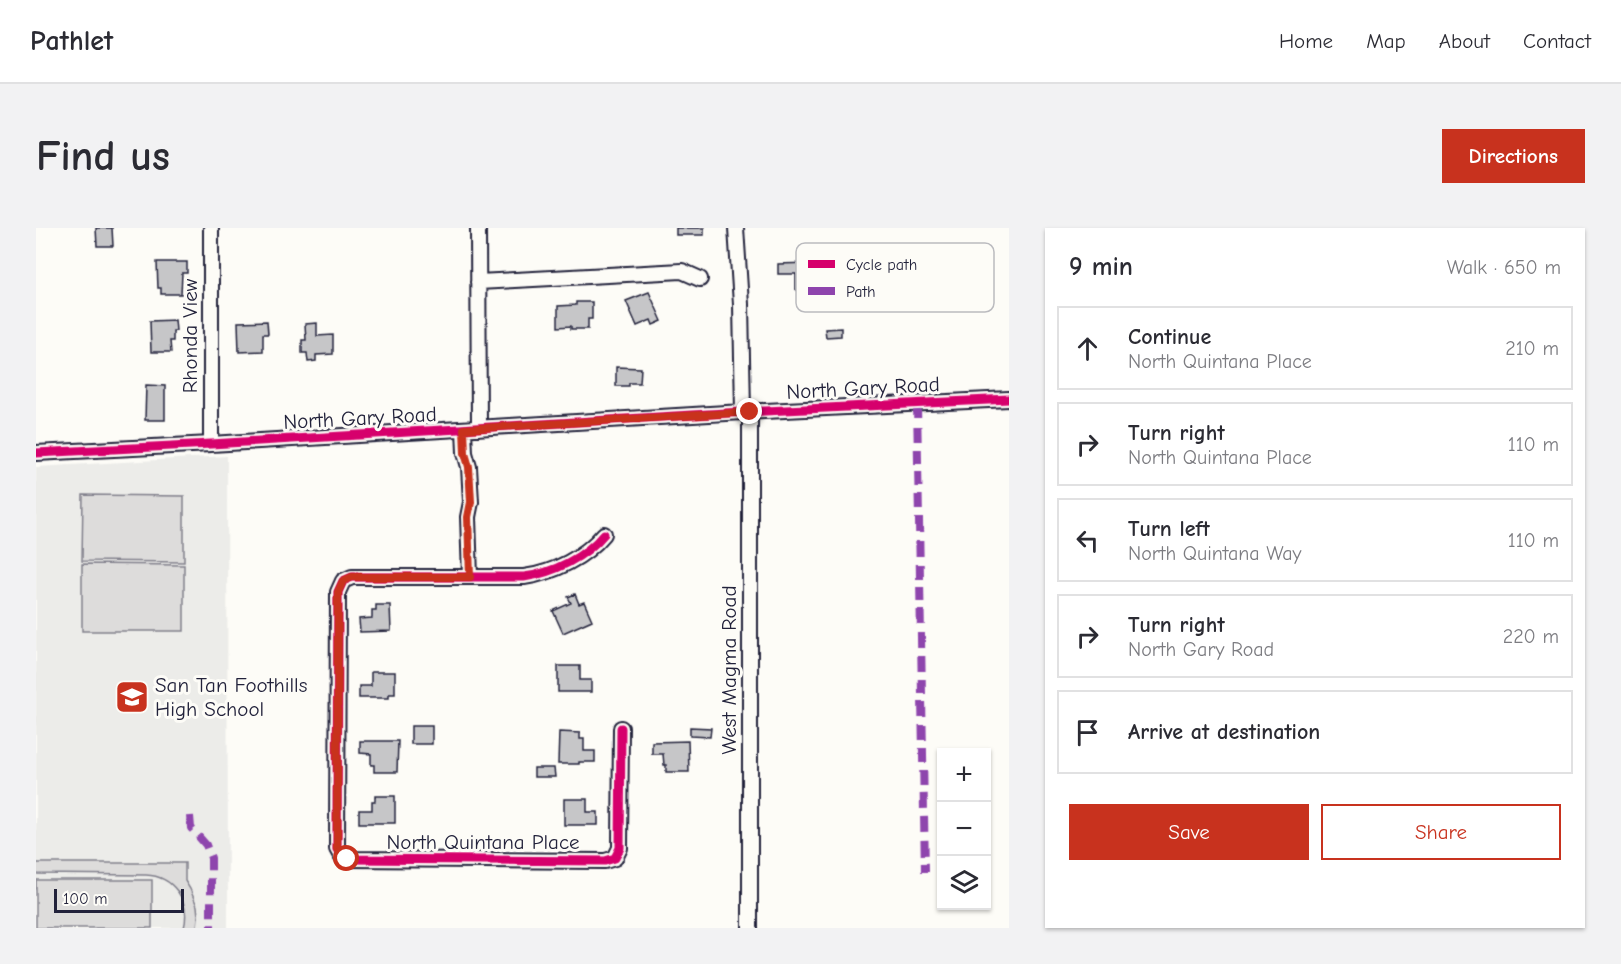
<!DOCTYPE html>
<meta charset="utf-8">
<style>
body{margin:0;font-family:"Comic Neue",sans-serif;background:#f2f2f3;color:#2b2b33}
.controls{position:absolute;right:18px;bottom:18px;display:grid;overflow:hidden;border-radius:0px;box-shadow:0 2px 4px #0004}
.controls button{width:54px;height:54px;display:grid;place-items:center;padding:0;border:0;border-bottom:2px solid #e1e1e2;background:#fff;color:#2b2b33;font:30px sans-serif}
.scale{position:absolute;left:18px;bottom:15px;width:130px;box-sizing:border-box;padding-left:6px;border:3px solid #22223b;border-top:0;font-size:16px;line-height:21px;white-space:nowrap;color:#22223b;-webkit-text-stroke:4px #fdfcf7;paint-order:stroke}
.stop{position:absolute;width:18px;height:18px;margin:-14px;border:4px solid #c8321e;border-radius:50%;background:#fff}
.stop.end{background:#c8321e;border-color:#fff;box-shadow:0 2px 6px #0008}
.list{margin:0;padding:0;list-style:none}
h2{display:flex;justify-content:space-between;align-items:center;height:78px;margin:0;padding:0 24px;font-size:26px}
h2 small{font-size:20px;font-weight:400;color:#7c7c81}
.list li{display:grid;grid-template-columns:39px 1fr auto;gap:18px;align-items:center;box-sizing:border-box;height:84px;margin:0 12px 12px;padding:0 12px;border:2px solid #e1e1e2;border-radius:0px}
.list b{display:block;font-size:22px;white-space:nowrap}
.list p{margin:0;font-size:20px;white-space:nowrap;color:#7c7c81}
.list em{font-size:20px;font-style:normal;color:#7c7c81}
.actions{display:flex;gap:12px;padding:18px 24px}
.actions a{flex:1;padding:14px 0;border:2px solid #c8321e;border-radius:0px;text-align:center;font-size:21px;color:#c8321e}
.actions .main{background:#c8321e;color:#fff}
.icon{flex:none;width:33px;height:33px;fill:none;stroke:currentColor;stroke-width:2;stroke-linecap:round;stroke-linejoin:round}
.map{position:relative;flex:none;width:973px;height:700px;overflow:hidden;border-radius:0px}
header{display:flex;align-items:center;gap:36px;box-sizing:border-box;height:84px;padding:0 30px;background:#fff;border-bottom:2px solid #e1e1e2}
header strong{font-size:28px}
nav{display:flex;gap:33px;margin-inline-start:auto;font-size:21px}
.intro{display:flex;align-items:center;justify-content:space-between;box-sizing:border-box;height:144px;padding:0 36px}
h1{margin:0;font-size:42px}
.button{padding:15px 27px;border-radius:0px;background:#c8321e;color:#fff;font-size:21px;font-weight:700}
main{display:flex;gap:36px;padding:0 36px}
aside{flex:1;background:#fff;border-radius:0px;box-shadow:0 2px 4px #0004}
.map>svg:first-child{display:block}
.built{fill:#ecece9}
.green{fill:#dddcdb;stroke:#807f8b;stroke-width:1.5}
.building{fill:#c6c6c8;stroke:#22223b;stroke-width:1.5}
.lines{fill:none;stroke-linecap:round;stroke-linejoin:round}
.minor-casing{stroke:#22223b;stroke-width:18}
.minor{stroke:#fdfcf7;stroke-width:14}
.quiet{stroke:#8e44ad;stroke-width:8;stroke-dasharray:15 8;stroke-linecap:butt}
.cycleway-casing{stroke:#fdfcf7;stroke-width:13}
.cycleway{stroke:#d6006c;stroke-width:9}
.route{stroke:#c8321e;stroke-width:8}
.labels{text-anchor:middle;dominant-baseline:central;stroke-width:6;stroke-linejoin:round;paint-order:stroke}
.street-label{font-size:21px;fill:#22223b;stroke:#fdfcf7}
.poi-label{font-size:21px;fill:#22223b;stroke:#fdfcf7;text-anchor:start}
.key{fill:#fdfcf7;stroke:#bbbbbf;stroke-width:1.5}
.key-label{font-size:16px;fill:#22223b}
</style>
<header>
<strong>Pathlet</strong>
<nav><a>Home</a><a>Map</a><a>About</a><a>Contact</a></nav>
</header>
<div class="intro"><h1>Find us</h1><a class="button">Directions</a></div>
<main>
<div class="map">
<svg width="973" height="700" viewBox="0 0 973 700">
<rect width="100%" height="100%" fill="#fdfcf7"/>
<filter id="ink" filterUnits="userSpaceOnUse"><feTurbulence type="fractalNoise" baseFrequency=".0167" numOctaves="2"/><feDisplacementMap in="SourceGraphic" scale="12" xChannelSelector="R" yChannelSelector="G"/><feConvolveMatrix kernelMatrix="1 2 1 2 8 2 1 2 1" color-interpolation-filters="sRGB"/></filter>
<g filter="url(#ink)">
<path class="built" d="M191,228L192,700H0V239Z"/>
<path class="green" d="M47,267L148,268V334L46,333Z
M46,336L148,337V403H46Z
M0,635H149V653L154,661L161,678L162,688L161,700H148C155,673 137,648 110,647L0,646Z
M0,652H116V700H0Z"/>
<path class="building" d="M60,0H76L77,18H61Z
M640,0H668V7H640Z
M121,34H151V45H146L145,66H125V60H122Z
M774,35L775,43L779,42V62H760V46H742V36Z
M613,64L626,93L617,97L615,92L601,98L590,73Z
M540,74H556V91H552V101H535V98L522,99V78L540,77Z
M139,92L140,103H137V113H134L135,124H115L114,93Z
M231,93L232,106H227V123L203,124L202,94Z
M281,95V108L297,107V126L280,127V133L272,134L271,125H266V112H270L269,96Z
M805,100V108L790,109L789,101Z
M580,139L605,140L604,155H593V158H580Z
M110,157L129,158V192H109Z
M539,366L543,376L548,374L556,392L527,405L517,383L535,375L532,369Z
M340,377H354L355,403L324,404L323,391L336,390V382H340Z
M522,438H544V452H555V464H522Z
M335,444H359V466H353V470H323V458H335Z
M375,498H396V516H375Z
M654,499L675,500L674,509L654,508Z
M523,504L544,505V511H548V523H559V534H543V536H522Z
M324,513H362L361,544H338V537H335V526L324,525Z
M652,513L653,544H630V537H628L627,526H616V514Z
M498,540H518L519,549H498Z
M339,568H359V595H323V582H336V573H339Z
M528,571H551V584H562V597H528Z"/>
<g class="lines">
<defs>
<path id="minor" d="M175,0V216
M442,0L443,200
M700,0L705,76L707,184
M442,54L646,43L664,51
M714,184V700
M428,201L429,225L433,239L435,274L432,289L434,349
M0,225L175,216L707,184L973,171
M568,306C549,329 518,345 488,349H316L307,353L302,364L301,621L305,628L311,631L569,633L579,630L584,620L585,500"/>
</defs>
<use href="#minor" class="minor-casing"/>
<use href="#minor" class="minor"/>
<path class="quiet" d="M881,175L889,644
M154,588L155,600L170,617L175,630V700"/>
<defs>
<path id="cycleway" d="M0,225L175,216L707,184L973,171
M568,306C549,329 518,345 488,349H316L307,353L302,364L301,621L305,628L311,631L569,633L579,630L584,620L585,500"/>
</defs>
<use href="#cycleway" class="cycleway-casing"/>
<use href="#cycleway" class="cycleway"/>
</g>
</g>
<g class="lines" filter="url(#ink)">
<path class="route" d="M311,631L305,628L301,621L302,364L307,353L316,349H434L432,289L435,274L433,239L429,225L428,201L714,184"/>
</g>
<defs>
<symbol id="school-square" viewBox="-11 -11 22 22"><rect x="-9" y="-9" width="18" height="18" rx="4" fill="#c8321e" stroke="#fdfcf7"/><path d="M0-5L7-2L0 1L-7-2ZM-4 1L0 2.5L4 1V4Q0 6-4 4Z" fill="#fff"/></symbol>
</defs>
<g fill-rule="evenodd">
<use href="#school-square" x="77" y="450" width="38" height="38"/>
</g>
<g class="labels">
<g class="street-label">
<text transform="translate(154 108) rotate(-90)">Rhonda View</text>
<text transform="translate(827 160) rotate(-3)">North Gary Road</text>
<text transform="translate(324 190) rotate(-3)">North Gary Road</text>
<text transform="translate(693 442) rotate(-90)">West Magma Road</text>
<text x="447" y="614">North Quintana Place</text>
</g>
<g class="poi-label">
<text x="119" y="457">San Tan Foothills<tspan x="119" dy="24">High School</tspan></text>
</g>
</g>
<rect x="760" y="15" width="198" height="69" rx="9" class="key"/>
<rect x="772" y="32" width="27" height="8" fill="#d6006c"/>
<rect x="772" y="59" width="27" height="8" fill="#8e44ad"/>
<g class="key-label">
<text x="810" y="42">Cycle path</text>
<text x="810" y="69">Path</text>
</g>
</svg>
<div class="controls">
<button>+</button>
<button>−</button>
<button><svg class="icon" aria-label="layers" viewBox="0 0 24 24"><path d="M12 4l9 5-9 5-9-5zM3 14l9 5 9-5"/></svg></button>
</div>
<div class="scale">100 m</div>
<div class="stop" style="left:311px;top:631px"></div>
<div class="stop end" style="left:714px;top:184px"></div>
</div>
<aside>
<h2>9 min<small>Walk · 650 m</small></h2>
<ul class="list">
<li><svg class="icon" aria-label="ahead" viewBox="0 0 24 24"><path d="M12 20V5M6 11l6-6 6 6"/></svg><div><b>Continue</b><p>North Quintana Place</p></div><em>210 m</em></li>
<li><svg class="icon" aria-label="right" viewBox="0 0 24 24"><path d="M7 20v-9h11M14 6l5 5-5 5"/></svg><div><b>Turn right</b><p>North Quintana Place</p></div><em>110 m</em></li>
<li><svg class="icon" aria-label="left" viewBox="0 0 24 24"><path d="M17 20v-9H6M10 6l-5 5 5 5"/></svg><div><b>Turn left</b><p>North Quintana Way</p></div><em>110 m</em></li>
<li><svg class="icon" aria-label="right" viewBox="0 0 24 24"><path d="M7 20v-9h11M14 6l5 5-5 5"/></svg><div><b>Turn right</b><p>North Gary Road</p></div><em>220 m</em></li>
<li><svg class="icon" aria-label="arrive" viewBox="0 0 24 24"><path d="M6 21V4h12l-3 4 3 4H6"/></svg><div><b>Arrive at destination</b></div></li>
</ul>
<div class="actions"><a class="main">Save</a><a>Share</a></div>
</aside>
</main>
